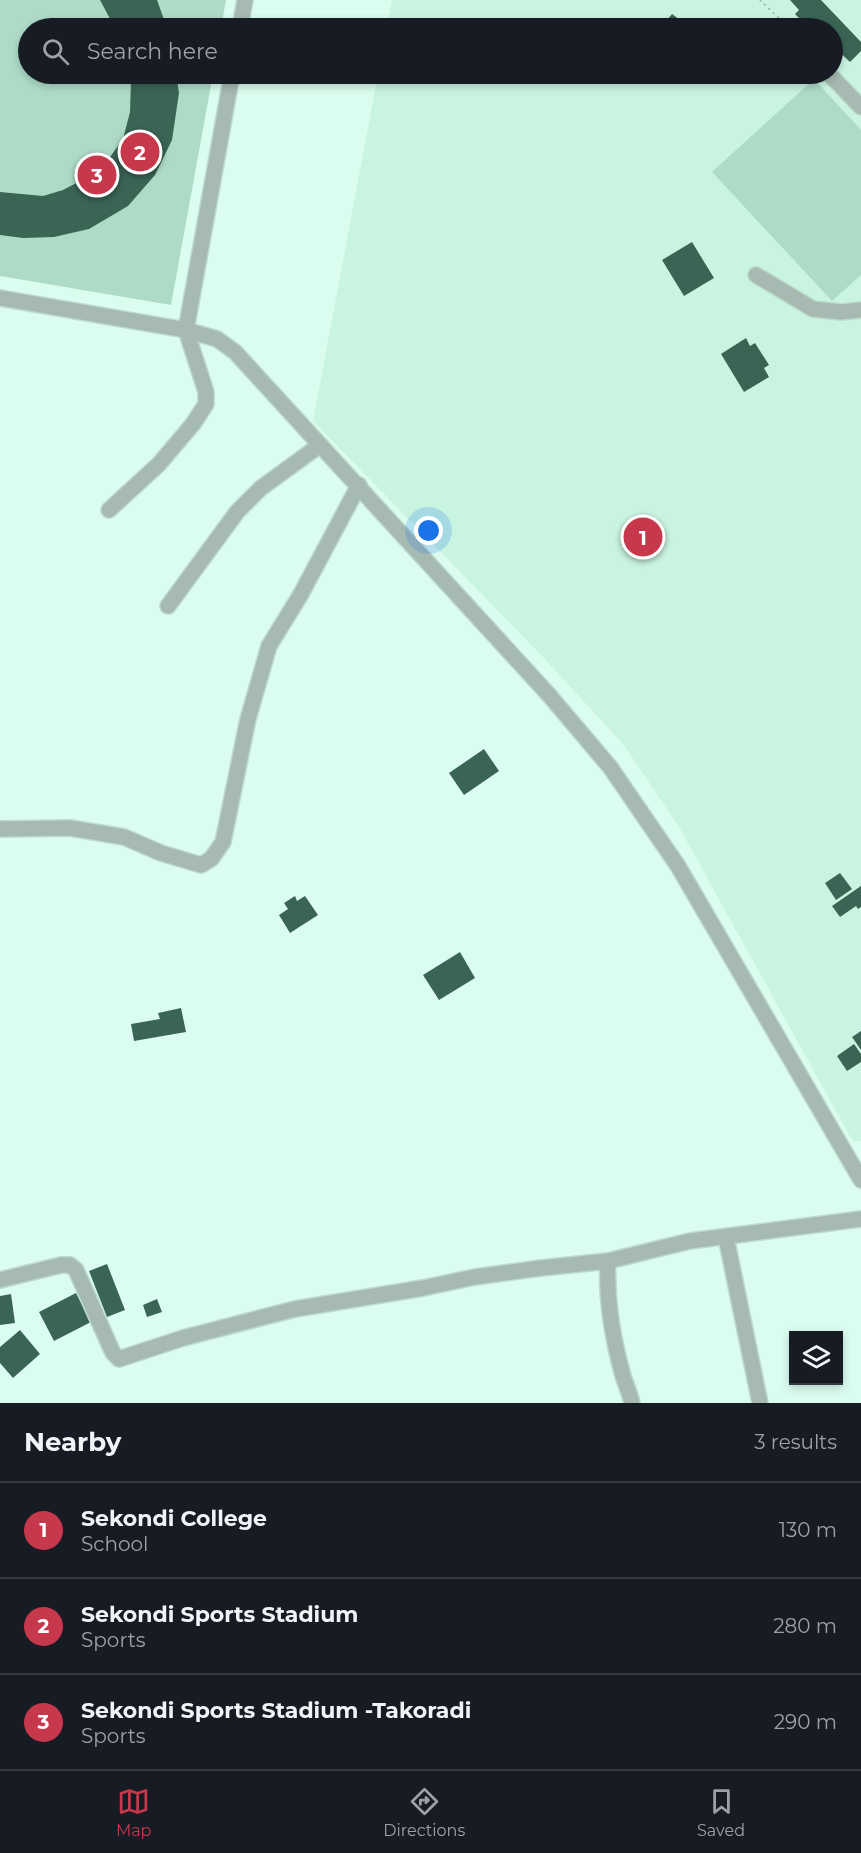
<!DOCTYPE html>
<style>
body{margin:0;font-family:Montserrat,sans-serif;background:#20242c;color:#f1f3f6}
.controls{position:absolute;right:18px;bottom:18px;display:grid;overflow:hidden;border-radius:0px;box-shadow:0 3px 9px #0003}
.controls button{width:54px;height:54px;display:grid;place-items:center;padding:0;border:0;border-bottom:2px solid #363941;background:#171b24;color:#f1f3f6;font:30px sans-serif}
.you{position:absolute;left:429px;top:531px;width:21px;height:21px;margin:-15px;border:4px solid #fff;border-radius:50%;background:#1a73e8;box-shadow:0 0 0 9px #1a73e833}
.badge{display:grid;place-items:center;width:39px;height:39px;border-radius:50%;background:#c8384c;color:#fff;font-size:20px;font-weight:700}
.pin{position:absolute;translate:-50% -50%;border:3px solid #fff;box-shadow:0 2px 6px #0006}
.list{margin:0;padding:0;list-style:none}
h2{display:flex;justify-content:space-between;align-items:center;height:78px;margin:0;padding:0 24px;font-size:26px}
h2 small{font-size:20px;font-weight:400;color:#9ea1a6}
.list li{display:grid;grid-template-columns:39px 1fr auto;gap:18px;align-items:center;box-sizing:border-box;height:96px;padding:0 24px;border-top:2px solid #363941}
.list b{display:block;font-size:22px;white-space:nowrap}
.list p{margin:0;font-size:20px;white-space:nowrap;color:#9ea1a6}
.list em{font-size:20px;font-style:normal;color:#9ea1a6}
.icon{flex:none;width:33px;height:33px;fill:none;stroke:currentColor;stroke-width:2;stroke-linecap:round;stroke-linejoin:round}
.map{position:relative;flex:none;width:861px;height:1403px;overflow:hidden}
.search{position:absolute;background:#171b24;box-shadow:0 3px 9px #0003;left:18px;right:18px;top:18px;height:66px;display:flex;align-items:center;gap:15px;box-sizing:border-box;padding:0 21px;border-radius:33px;color:#9ea1a6;font-size:22px}
.sheet{height:366px;background:#171b24}
nav{display:flex;justify-content:space-around;align-items:center;box-sizing:border-box;height:84px;border-top:2px solid #363941;background:#171b24;font-size:16px;color:#9ea1a6}
nav a{display:grid;justify-items:center;gap:3px}
nav .on{color:#c8384c}
.map>svg:first-child{display:block}
.built{fill:#caf4e2}
.green{fill:#aedbc8}
.building{fill:#3a6555}
.lines{fill:none;stroke-linecap:round;stroke-linejoin:round}
.minor-casing{stroke:#bcdace;stroke-width:18}
.path{stroke:#95afa4;stroke-width:2;stroke-dasharray:1.5 4.5;stroke-linecap:butt}
.minor{stroke:#a6bab1;stroke-width:15}
</style>
<div class="map">
<svg width="861" height="1403" viewBox="0 0 861 1403">
<rect width="100%" height="100%" fill="#dbfdef"/>
<path class="built" d="M392,0H861V1141L853,1142L679,827L623,744L538,652L313,421L378,74H832V28H387Z"/>
<path class="green" d="M0,0H226L221,28H28V74H213L171,305L0,276Z
M814,79L861,130V275L832,301L712,172Z"/>
<path class="building" d="M100,0H157L167,28H115Z
M790,0H821L861,42V51L850,62L832,45V28H818L810,20L806,25L795,14L799,10Z
M672,14L691,28H678L667,20Z
M129,74H176L179,93L172,140L155,175L128,206L89,229L54,237L23,238L0,235V192L43,196L63,190L84,179L105,164L123,139L130,112L131,80Z
M692,242L714,278L684,296L662,260Z
M746,338L750,346L755,343L769,365L764,368L769,377L744,392L721,354Z
M484,749L499,771L464,795L449,773Z
M840,873L852,889L836,900L825,883Z
M861,886V907L858,909L856,906L840,917L832,906Z
M295,896L297,901L305,896L318,915L290,933L279,915L288,909L284,903Z
M460,952L475,978L439,1000L423,975Z
M181,1008L186,1032L134,1041L131,1024L160,1019L158,1013Z
M861,1031V1050L852,1037Z
M854,1044L861,1054V1062L847,1071L837,1056Z
M107,1264L125,1310L107,1317L89,1271Z
M76,1293L91,1322L54,1341L39,1312Z
M11,1294L15,1323L0,1325V1296Z
M157,1299L162,1312L147,1317L143,1305Z
M20,1330L40,1354L13,1378L0,1363V1347Z"/>
<g class="lines">
<defs>
<path id="minor" d="M240,28L245,0
M829,74L861,107
M756,275L813,309L841,312L861,310
M0,298L186,330L217,339L235,352L549,695L610,767L678,866L861,1180
M109,510L159,464L193,424L206,404V392L186,330L232,74
M168,606L237,512L261,488L320,445
M0,829L70,828L124,837L161,853L201,865L211,859L223,842L248,719L269,646L301,594L359,485
M726,1237L760,1403
M608,1261C606,1299 613,1340 623,1376C626,1385 630,1394 632,1403
M0,1280L61,1265H70L76,1270L113,1353L119,1359L183,1338L295,1309L423,1288L475,1277L541,1268L608,1261L690,1241L861,1219"/>
</defs>
<use href="#minor" class="minor-casing"/>
<path class="path" d="M760,0L789,28"/>
<use href="#minor" class="minor"/>
</g>
</svg>
<div class="controls">
<button><svg class="icon" aria-label="layers" viewBox="0 0 24 24"><path d="M12 4l9 5-9 5-9-5zM3 14l9 5 9-5"/></svg></button>
</div>
<div class="you"></div>
<div class="pin badge" style="left:643px;top:537px">1</div>
<div class="pin badge" style="left:140px;top:152px">2</div>
<div class="pin badge" style="left:97px;top:175px">3</div>
<div class="search"><svg class="icon" aria-label="search" viewBox="0 0 24 24"><circle cx="10" cy="10" r="6"/><path d="M15 15l6 6"/></svg>Search here</div>
</div>
<section class="sheet">
<h2>Nearby<small>3 results</small></h2>
<ul class="list">
<li><span class="badge">1</span><div><b>Sekondi College</b><p>School</p></div><em>130 m</em></li>
<li><span class="badge">2</span><div><b>Sekondi Sports Stadium</b><p>Sports</p></div><em>280 m</em></li>
<li><span class="badge">3</span><div><b>Sekondi Sports Stadium -Takoradi</b><p>Sports</p></div><em>290 m</em></li>
</ul>
</section>
<nav>
<a class="on"><svg class="icon" aria-label="map" viewBox="0 0 24 24"><path d="M3 6l6-2 6 2 6-2v14l-6 2-6-2-6 2zM9 4v14M15 6v14"/></svg>Map</a>
<a><svg class="icon" aria-label="directions" viewBox="0 0 24 24"><path d="M12 3l9 9-9 9-9-9zM9 14v-3h6M13 9l2 2-2 2"/></svg>Directions</a>
<a><svg class="icon" aria-label="saved" viewBox="0 0 24 24"><path d="M7 4h10v16l-5-4-5 4z"/></svg>Saved</a>
</nav>
